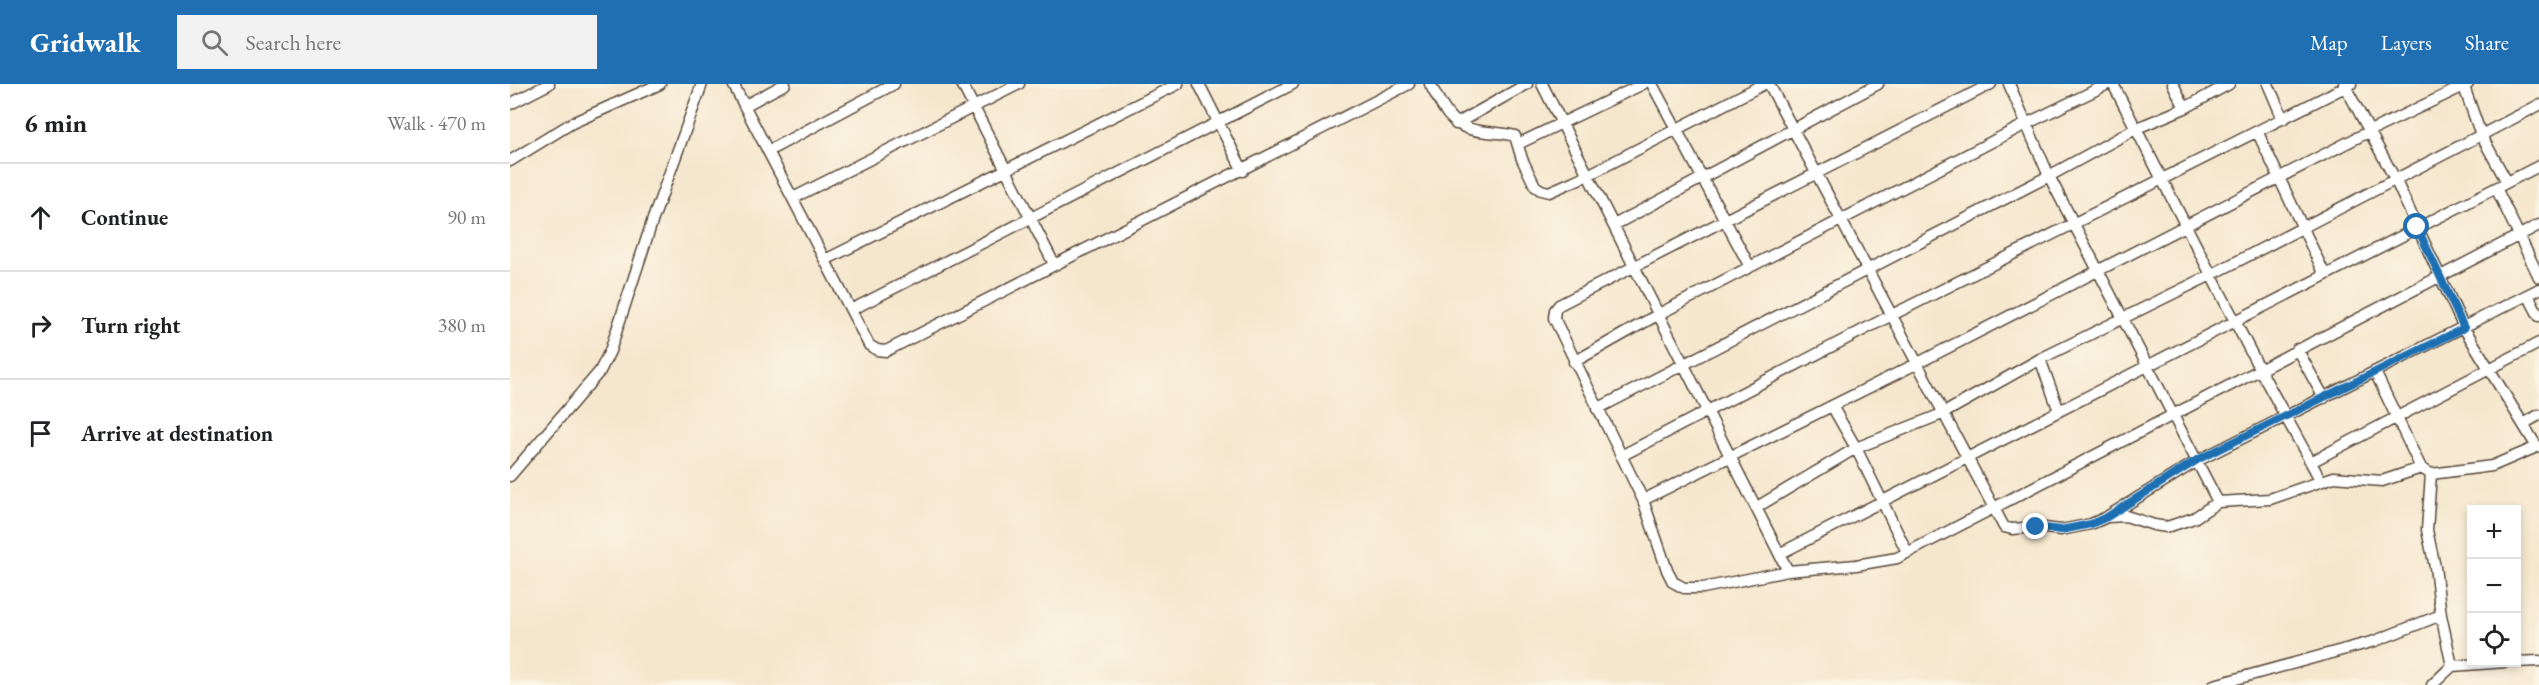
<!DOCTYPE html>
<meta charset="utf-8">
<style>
body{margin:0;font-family:"EB Garamond",serif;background:#f2f2f2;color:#202124}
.controls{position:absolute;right:18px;bottom:18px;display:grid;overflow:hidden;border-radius:0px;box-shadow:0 3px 9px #0003}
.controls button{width:54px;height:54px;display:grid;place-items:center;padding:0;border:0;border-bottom:2px solid #e0e0e0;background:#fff;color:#202124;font:30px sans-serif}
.stop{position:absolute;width:18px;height:18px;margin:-14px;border:4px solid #1f6fb2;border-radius:50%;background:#fff}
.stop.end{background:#1f6fb2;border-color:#fff;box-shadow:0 2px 6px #0008}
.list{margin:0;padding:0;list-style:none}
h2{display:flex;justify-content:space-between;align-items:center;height:78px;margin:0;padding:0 24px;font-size:26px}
h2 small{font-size:20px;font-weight:400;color:#757577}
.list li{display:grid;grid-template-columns:39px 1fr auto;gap:18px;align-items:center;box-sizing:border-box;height:108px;padding:0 24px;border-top:2px solid #e0e0e0}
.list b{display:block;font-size:22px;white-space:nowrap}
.list em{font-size:20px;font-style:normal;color:#757577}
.icon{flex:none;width:33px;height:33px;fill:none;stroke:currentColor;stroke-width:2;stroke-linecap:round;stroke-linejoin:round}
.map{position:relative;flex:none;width:2029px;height:601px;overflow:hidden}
header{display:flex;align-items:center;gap:36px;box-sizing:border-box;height:84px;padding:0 30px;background:#1f6fb2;color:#fff}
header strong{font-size:28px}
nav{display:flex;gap:33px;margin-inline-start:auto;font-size:21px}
.search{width:420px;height:54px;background:#f2f2f2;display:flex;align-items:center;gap:15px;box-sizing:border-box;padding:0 21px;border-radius:0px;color:#757577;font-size:22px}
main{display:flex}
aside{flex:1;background:#fff}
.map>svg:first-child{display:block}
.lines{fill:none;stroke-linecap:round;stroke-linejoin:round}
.minor-casing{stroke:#574638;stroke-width:13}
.minor{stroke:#fff;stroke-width:10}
.route{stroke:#1f6fb2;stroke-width:8}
</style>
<header>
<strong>Gridwalk</strong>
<div class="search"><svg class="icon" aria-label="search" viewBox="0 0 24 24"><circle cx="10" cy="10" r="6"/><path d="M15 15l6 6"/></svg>Search here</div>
<nav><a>Map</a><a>Layers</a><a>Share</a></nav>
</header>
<main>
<aside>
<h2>6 min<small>Walk · 470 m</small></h2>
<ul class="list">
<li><svg class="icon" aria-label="ahead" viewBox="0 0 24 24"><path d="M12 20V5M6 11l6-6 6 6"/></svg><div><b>Continue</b></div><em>90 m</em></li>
<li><svg class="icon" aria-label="right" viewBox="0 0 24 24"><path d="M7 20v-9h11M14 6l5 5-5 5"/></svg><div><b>Turn right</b></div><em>380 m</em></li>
<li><svg class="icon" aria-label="arrive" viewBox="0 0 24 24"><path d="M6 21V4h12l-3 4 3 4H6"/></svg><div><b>Arrive at destination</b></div></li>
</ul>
</aside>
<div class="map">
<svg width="2029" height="601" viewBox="0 0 2029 601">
<rect width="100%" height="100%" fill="#fcf5e5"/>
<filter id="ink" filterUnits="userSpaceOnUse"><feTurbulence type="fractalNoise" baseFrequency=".0167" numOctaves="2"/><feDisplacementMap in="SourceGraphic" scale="12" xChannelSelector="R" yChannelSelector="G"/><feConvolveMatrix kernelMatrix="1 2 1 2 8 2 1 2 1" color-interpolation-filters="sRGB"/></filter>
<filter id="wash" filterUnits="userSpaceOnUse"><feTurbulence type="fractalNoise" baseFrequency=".008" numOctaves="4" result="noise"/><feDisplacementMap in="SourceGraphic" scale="24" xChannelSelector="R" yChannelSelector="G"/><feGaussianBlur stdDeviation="1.35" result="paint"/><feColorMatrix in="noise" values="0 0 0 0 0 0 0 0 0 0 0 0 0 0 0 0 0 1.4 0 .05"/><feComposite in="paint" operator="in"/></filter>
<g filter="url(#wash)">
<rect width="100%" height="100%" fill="#f5e7ce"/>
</g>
<g filter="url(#ink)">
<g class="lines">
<defs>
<path id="minor" d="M223,0L359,261L367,266L376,267L899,0
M452,0L544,180
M689,0L733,87
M920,0C936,29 940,45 977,48C986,49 996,49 1005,52L1012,75L1025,102L1031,106L1039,108L1078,91L1254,0
M1032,0L1278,487
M1142,0L1240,183
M1259,0L1494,443L1502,445L1526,443L1551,446L1581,440L1597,433L1616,432L1644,441L1657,443L1684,434L1708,418L1760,415L1824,393L1872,397L1911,384L1921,390L1982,382L2029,362
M1481,0L1049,221L1045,226L1044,234L1133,416L1157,486L1163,498L1174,504H1193L1278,487L1346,481L1387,474L2029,141
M1499,0L1539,92L1708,418
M1603,0L1749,284L1811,397
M1663,0L1675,24
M1758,0L1773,35
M1834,0L1885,95L1954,244L2027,363
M1953,0L1971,51L1997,98
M0,20L39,0
M234,22L275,0
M946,40L1017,0
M1748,49L1815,191
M1008,60L1133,0
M258,67L384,0
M0,77L62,39L150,0
M1986,104L2029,193
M283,114L509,0
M1104,141L1368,0
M315,176L668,0
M2018,211L2029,232
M341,226L783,0
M1787,265L1814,314
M1530,275L1549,327
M1064,278L1149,230L1518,39L1598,0
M1865,288L1911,384
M1322,322L1346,364L1397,468
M1087,325L1539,92L1627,44L1675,24L1719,0
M2013,340L2029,331
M1111,372L1382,231L1841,0
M1801,378L2029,259
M1921,390L1917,446L1925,483L1931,531L1942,582
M0,392L90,287L100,267L143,135L192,0
M1133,416L1406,280L1860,47L1958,0
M1247,423L1346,364L1432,330L1530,275L1701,191L2029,21
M1598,432L1687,377L2029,205
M1271,469L2029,82
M2006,578L2029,577
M1704,601L1865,557L1931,531
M1922,601L1942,582L1996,578"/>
</defs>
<use href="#minor" class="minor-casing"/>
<use href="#minor" class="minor"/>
</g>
</g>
<g class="lines" filter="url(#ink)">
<path class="route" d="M1526,443L1551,446L1581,440L1597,433L1687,376L1954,244L1907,143"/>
</g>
</svg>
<div class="controls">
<button>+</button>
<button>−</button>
<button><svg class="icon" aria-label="locate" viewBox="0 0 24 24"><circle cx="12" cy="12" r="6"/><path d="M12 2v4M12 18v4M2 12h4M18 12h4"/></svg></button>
</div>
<div class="stop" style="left:1907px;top:143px"></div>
<div class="stop end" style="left:1526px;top:443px"></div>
</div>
</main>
